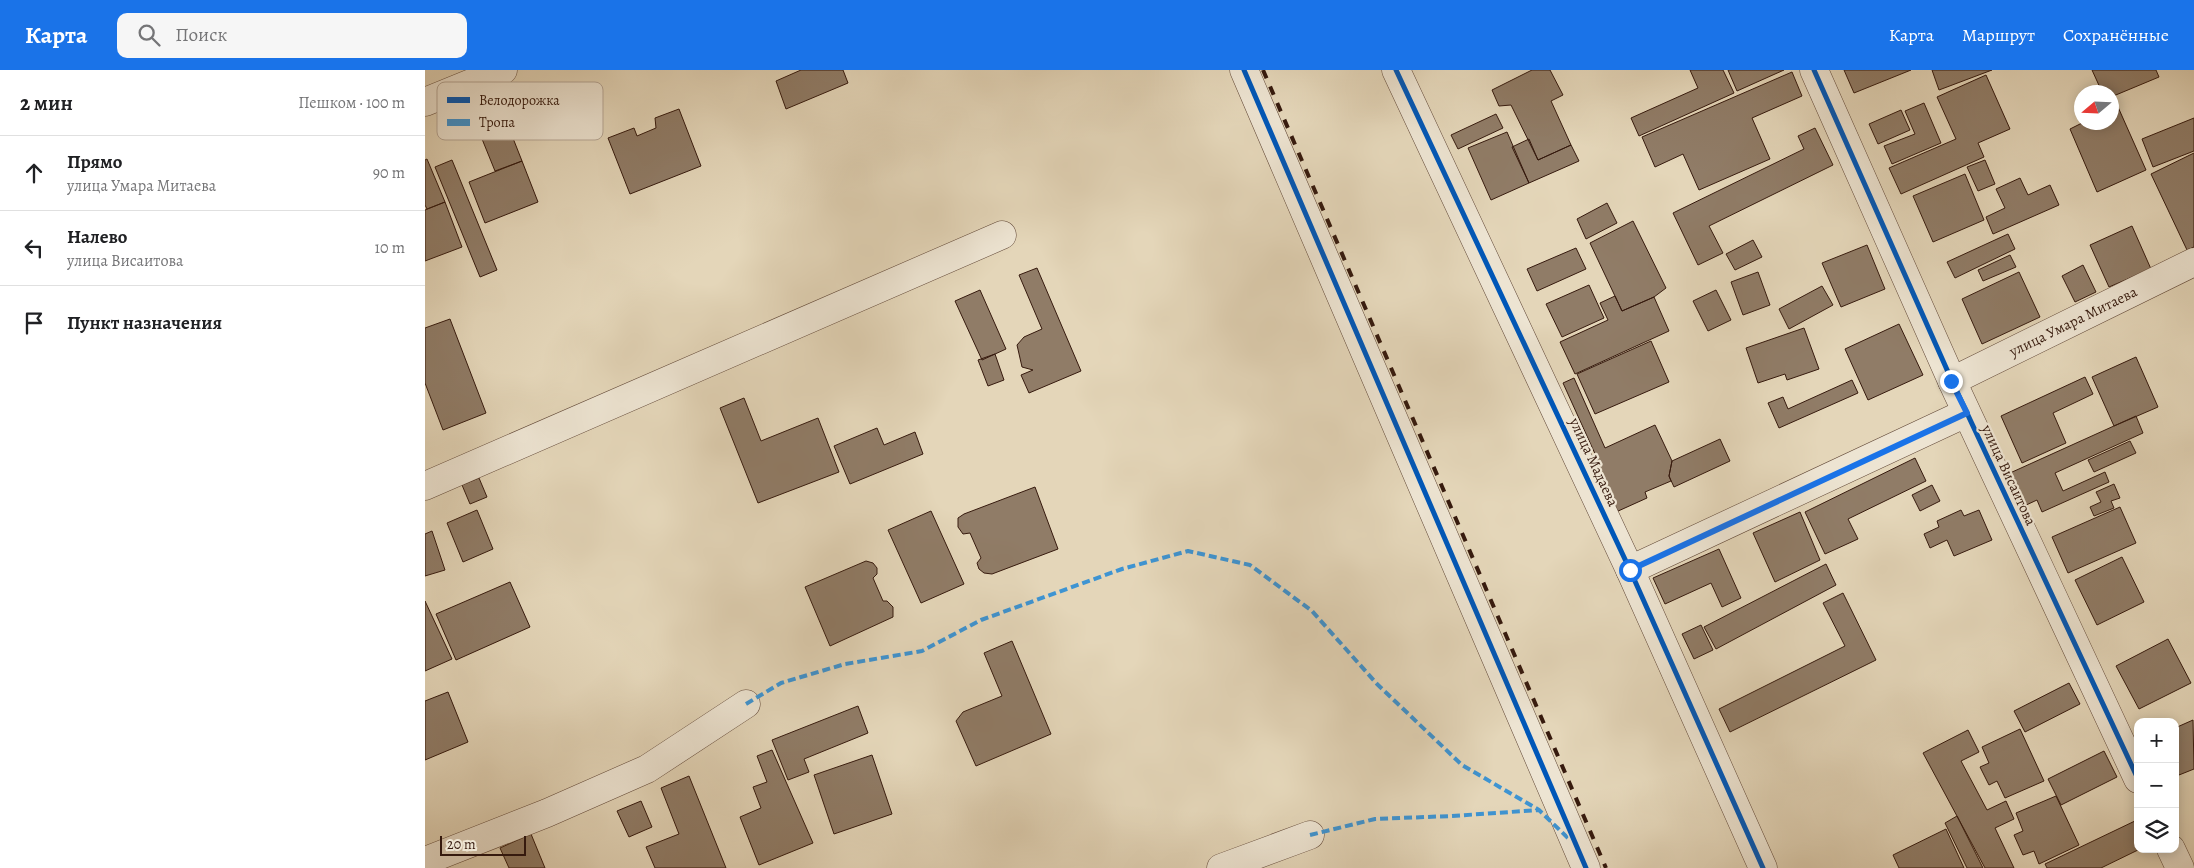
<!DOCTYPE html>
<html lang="ru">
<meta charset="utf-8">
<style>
body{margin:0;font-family:Alegreya,serif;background:#f6f6f6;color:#202124}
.controls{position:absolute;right:15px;bottom:15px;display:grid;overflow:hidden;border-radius:10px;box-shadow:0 2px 12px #0003}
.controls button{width:45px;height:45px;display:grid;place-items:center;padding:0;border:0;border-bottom:1px solid #e0e0e0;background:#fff;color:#202124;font:25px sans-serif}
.compass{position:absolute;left:1649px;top:15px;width:45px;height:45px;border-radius:50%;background:#fff;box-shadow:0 2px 12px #0003;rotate:251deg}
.scale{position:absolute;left:15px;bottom:12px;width:86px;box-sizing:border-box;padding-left:5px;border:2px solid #361a0e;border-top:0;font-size:14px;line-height:18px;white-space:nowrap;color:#361a0e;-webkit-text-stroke:4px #ede4d2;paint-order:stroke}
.stop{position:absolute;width:15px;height:15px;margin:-11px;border:4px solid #1a73e8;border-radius:50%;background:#fff}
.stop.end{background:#1a73e8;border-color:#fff;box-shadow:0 1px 5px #0008}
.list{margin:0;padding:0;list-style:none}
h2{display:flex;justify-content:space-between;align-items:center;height:65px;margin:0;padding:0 20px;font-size:21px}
h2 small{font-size:16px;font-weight:400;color:#757577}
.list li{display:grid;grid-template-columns:32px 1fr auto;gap:15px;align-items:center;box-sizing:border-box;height:75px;padding:0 20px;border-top:1px solid #e0e0e0}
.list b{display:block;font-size:19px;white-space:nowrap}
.list p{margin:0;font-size:16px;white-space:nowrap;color:#757577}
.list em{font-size:16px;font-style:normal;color:#757577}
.icon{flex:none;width:28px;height:28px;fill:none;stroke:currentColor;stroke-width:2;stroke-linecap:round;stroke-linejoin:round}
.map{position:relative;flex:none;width:1769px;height:798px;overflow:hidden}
header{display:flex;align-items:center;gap:30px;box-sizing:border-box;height:70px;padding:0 25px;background:#1a73e8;color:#fff}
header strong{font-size:24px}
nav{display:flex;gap:28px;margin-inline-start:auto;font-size:18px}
.search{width:350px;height:45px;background:#f6f6f6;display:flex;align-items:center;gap:12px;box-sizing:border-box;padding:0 18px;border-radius:10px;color:#757577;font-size:19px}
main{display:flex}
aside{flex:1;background:#fff}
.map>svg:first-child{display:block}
.building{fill:#907c67;stroke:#361a0e}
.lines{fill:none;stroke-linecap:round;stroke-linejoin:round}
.minor-casing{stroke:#624939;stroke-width:29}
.minor{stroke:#ede4d2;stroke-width:28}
.rail{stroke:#361a0e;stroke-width:4;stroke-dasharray:9 9;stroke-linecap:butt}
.quiet{stroke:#3e94d2;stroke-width:4;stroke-dasharray:8 4;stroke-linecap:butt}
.cycleway-casing{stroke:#ede4d2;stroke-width:8}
.cycleway{stroke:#0057b8;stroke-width:5}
.route{stroke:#1a73e8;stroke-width:6}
.labels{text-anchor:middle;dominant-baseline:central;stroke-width:4.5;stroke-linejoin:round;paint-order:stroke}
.street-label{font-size:15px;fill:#361a0e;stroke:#ede4d2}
.key{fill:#ede4d2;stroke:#b6a797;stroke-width:1}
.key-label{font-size:14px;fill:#361a0e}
</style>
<header>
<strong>Карта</strong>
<div class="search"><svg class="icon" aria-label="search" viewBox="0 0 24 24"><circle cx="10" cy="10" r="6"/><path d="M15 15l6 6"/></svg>Поиск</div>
<nav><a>Карта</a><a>Маршрут</a><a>Сохранённые</a></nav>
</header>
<main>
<aside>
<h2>2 мин<small>Пешком · 100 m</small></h2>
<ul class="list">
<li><svg class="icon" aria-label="ahead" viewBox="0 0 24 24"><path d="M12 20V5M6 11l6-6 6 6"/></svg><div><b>Прямо</b><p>улица Умара Митаева</p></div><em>90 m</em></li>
<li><svg class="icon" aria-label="left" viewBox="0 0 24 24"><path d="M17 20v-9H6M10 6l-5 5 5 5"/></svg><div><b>Налево</b><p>улица Висаитова</p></div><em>10 m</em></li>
<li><svg class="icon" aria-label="arrive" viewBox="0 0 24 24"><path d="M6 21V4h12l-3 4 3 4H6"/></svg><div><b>Пункт назначения</b></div></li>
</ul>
</aside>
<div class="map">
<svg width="1769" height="798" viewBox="0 0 1769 798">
<rect width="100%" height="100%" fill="#e4d6b9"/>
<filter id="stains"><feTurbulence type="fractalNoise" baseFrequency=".004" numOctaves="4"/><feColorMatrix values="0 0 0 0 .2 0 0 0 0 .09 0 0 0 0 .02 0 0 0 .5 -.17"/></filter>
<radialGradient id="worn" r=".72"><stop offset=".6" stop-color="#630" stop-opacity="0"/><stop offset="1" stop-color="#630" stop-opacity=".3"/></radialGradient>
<path class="building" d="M376,0H418L423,13L361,39L351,11Z
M1107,0H1125L1138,25L1126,31L1146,75L1113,90L1086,35L1074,36L1067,20Z
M1265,0H1298L1309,23L1214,66L1206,48L1273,18Z
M1303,0H1359L1312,21Z
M1419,0H1486L1429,23Z
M1507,0H1567L1514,20Z
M1667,0H1731L1734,7L1686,27V22H1677Z
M1367,2L1377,26L1327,48L1345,89L1274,120L1258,84L1230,97L1217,67Z
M1561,5L1585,59L1553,73L1559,87L1476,124L1464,98L1531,69L1512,27Z
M1499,33L1516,73L1467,94L1459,76L1490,64L1480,41Z
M1693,37L1721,100L1672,122L1645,59L1659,52H1686V40Z
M254,39L276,96L205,124L183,68L209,58L212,66L231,58L230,48Z
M1476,40L1485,60L1453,74L1444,54Z
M1071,44L1078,58L1033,79L1026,65Z
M1769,48V81L1728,97L1717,69Z
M82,53L97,91L70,101L55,64Z
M1390,58L1408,95L1284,156L1298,183L1273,195L1248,143L1379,79L1373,66Z
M1082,62L1104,113L1066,130L1043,78Z
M1104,69L1113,90L1146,75L1154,91L1104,113L1087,77Z
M1769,83V177L1762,180L1726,104Z
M2,89L20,132L2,139L0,135V90Z
M27,90L72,200L55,207L10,97Z
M1560,90L1570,114L1553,121L1542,97Z
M97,91L113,132L60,153L44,112Z
M1540,104L1559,150L1508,172L1488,126Z
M1595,108L1603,125L1625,115L1634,135L1568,164L1561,147L1580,138L1571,119Z
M20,132L37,177L0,191V140Z
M1182,133L1192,153L1161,169L1152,149Z
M1208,151L1241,218L1229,227L1197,241L1165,173Z
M1707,156L1726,199L1684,217L1665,175Z
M1583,164L1590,179L1530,208L1522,192Z
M1328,170L1337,187L1310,200L1301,184Z
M1442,175L1460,219L1416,237L1397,193Z
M1151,178L1161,199L1112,221L1102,199Z
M1585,185L1591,197L1558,211L1553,200Z
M1658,195L1671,222L1650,232L1637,206Z
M612,198L656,301L604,323L596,305L608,300L597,297L592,275L599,267L617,259L594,205Z
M1333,202L1345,235L1318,245L1306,212Z
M1594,202L1615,247L1557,274L1537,229Z
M1164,215L1179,248L1137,267L1121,234Z
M1397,216L1408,235L1364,259L1354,239Z
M555,220L581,279L557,290L530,231Z
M1291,220L1306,250L1283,261L1268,231Z
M1190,226L1197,241L1229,227L1244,261L1150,304L1135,272L1183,250L1175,233Z
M25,249L61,343L18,360L0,313V258Z
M1474,254L1498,305L1443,330L1420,279Z
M1379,258L1394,299L1362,310L1360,304L1333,313L1321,278Z
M1226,271L1244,312L1170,344L1152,304Z
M570,284L579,310L563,316L553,290Z
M1711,287L1733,337L1689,356L1667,307Z
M1660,307L1668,324L1628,343L1641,373L1597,393L1576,346Z
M1149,308L1180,378L1230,355L1247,391L1244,406L1246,411L1220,422L1222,428L1191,442L1168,390L1171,386L1138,313Z
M1427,310L1433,323L1354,358L1343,333L1358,327L1363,339Z
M319,328L336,371L393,348L414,402L333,433L295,338Z
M1711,346L1718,363L1630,403L1638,421L1680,402L1684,412L1617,442L1612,430L1599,436L1585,403Z
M452,358L459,375L490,362L498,384L425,414L409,376Z
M1295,369L1305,391L1249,417L1244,406L1247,391Z
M1705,371L1711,383L1669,402L1663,390Z
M1490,388L1501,411L1423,449L1433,469L1400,484L1380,442Z
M54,408L62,427L45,434L37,415Z
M1689,414L1695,428L1686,431L1689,438L1669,446L1665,437L1676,432L1671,422Z
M1507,415L1515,431L1495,441L1487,425Z
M610,417L633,479L567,504L559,503L554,499L552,493L556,488L545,463L538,464L533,457V448L539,444Z
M1695,437L1711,473L1643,503L1627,467Z
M52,440L68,479L38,492L22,453Z
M1536,440L1539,446L1554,440L1567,470L1529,486L1522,470L1505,478L1499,464L1514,457L1512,451Z
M506,441L539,514L496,533L463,460Z
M1375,442L1395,490L1350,512L1328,463Z
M7,461L20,500L0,506V464Z
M1294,479L1316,528L1297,537L1286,513L1240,534L1228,508Z
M1697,487L1719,532L1672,555L1650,510Z
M441,491L448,493L452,498V504L448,508L458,531H462L468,537V547L405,576L380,517Z
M1401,494L1411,515L1291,579L1279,557Z
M85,512L105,557L31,590L11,544Z
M1418,523L1451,590L1305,662L1294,639L1420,576L1398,533Z
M0,531L27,589L0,601Z
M1276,555L1288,580L1269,589L1257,564Z
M1743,569L1766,613L1714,639L1691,596Z
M587,571L626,664L551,696L531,651L538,642L577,626L559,583Z
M1644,613L1655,634L1600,662L1589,641Z
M23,622L43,672L0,690V631Z
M433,636L443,663L379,689L384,702L363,710L347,670Z
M1768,650L1769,699L1754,705L1750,697V658Z
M1595,659L1619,711L1580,728L1572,711L1564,715L1555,697L1564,693L1557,677Z
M1543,660L1554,682L1536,691L1562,740L1581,731L1589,749L1570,758L1589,798H1560L1498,683Z
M347,680L388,773L334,795L315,747L336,738L328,717L342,712L332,686Z
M1679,681L1692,707L1636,735L1623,709Z
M447,685L467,744L409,764L389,705Z
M264,706L301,798H230L221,777L254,764L236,718Z
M1631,726L1654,775L1614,794L1609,781L1598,785L1589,765L1598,761L1591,743Z
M216,731L227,757L204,767L192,741Z
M1532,746L1558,798H1542L1520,753Z
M1712,750L1713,779H1715L1676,798H1622L1620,794Z
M1521,759L1539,798H1474L1468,785Z
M106,764L120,798H84L75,778Z"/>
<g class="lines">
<defs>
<g id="minor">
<path d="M819,0L1161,798"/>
<path d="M971,0L1205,500L1338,798"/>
<path d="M1389,0L1527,311L1713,709"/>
<path d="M0,32L78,0"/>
<path id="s1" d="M1527,311L1769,192"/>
<path d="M0,416L577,165"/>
<path d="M1205,500L1541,343"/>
<path d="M1746,779L1755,798"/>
<path d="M0,791L122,743L222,699L321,634"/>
<path d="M796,798L885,765"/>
</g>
</defs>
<use href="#minor" class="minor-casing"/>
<use href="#minor" class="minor"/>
<path class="rail" d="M838,0L1181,798"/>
<path class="quiet" d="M321,634L356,613L420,594L497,581L556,550L697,499L763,481L825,495L887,541L952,614L1037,695L1114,740L1145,770
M885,765L950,749L1027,746L1114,740"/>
<defs>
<path id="cycleway" d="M819,0L1161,798
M971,0L1205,500L1338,798
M1389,0L1527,311L1713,709"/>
</defs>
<use href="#cycleway" class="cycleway-casing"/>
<use href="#cycleway" class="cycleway"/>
</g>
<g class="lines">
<path class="route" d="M1205,500L1542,343L1526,311"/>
</g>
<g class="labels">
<g class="street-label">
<text stroke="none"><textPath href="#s1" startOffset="135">улица Умара Митаева</textPath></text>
<text transform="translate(1169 392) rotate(65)">улица Мадаева</text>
<text transform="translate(1584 405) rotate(65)">улица Висаитова</text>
</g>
</g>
<rect x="12" y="12" width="166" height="58" rx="8" class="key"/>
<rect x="22" y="27" width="23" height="6" fill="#0057b8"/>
<rect x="22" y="49" width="23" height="7" fill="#3e94d2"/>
<g class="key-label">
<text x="54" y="35">Велодорожка</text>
<text x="54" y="57">Тропа</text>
</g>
<rect width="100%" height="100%" filter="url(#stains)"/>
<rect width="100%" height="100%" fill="url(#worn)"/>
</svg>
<div class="controls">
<button>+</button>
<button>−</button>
<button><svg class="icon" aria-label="layers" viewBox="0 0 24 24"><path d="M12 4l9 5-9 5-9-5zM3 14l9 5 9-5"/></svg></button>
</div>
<svg class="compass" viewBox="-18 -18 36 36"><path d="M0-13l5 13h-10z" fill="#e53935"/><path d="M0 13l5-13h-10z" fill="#757577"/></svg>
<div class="scale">20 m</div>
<div class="stop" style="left:1205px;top:500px"></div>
<div class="stop end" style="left:1526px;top:311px"></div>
</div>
</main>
